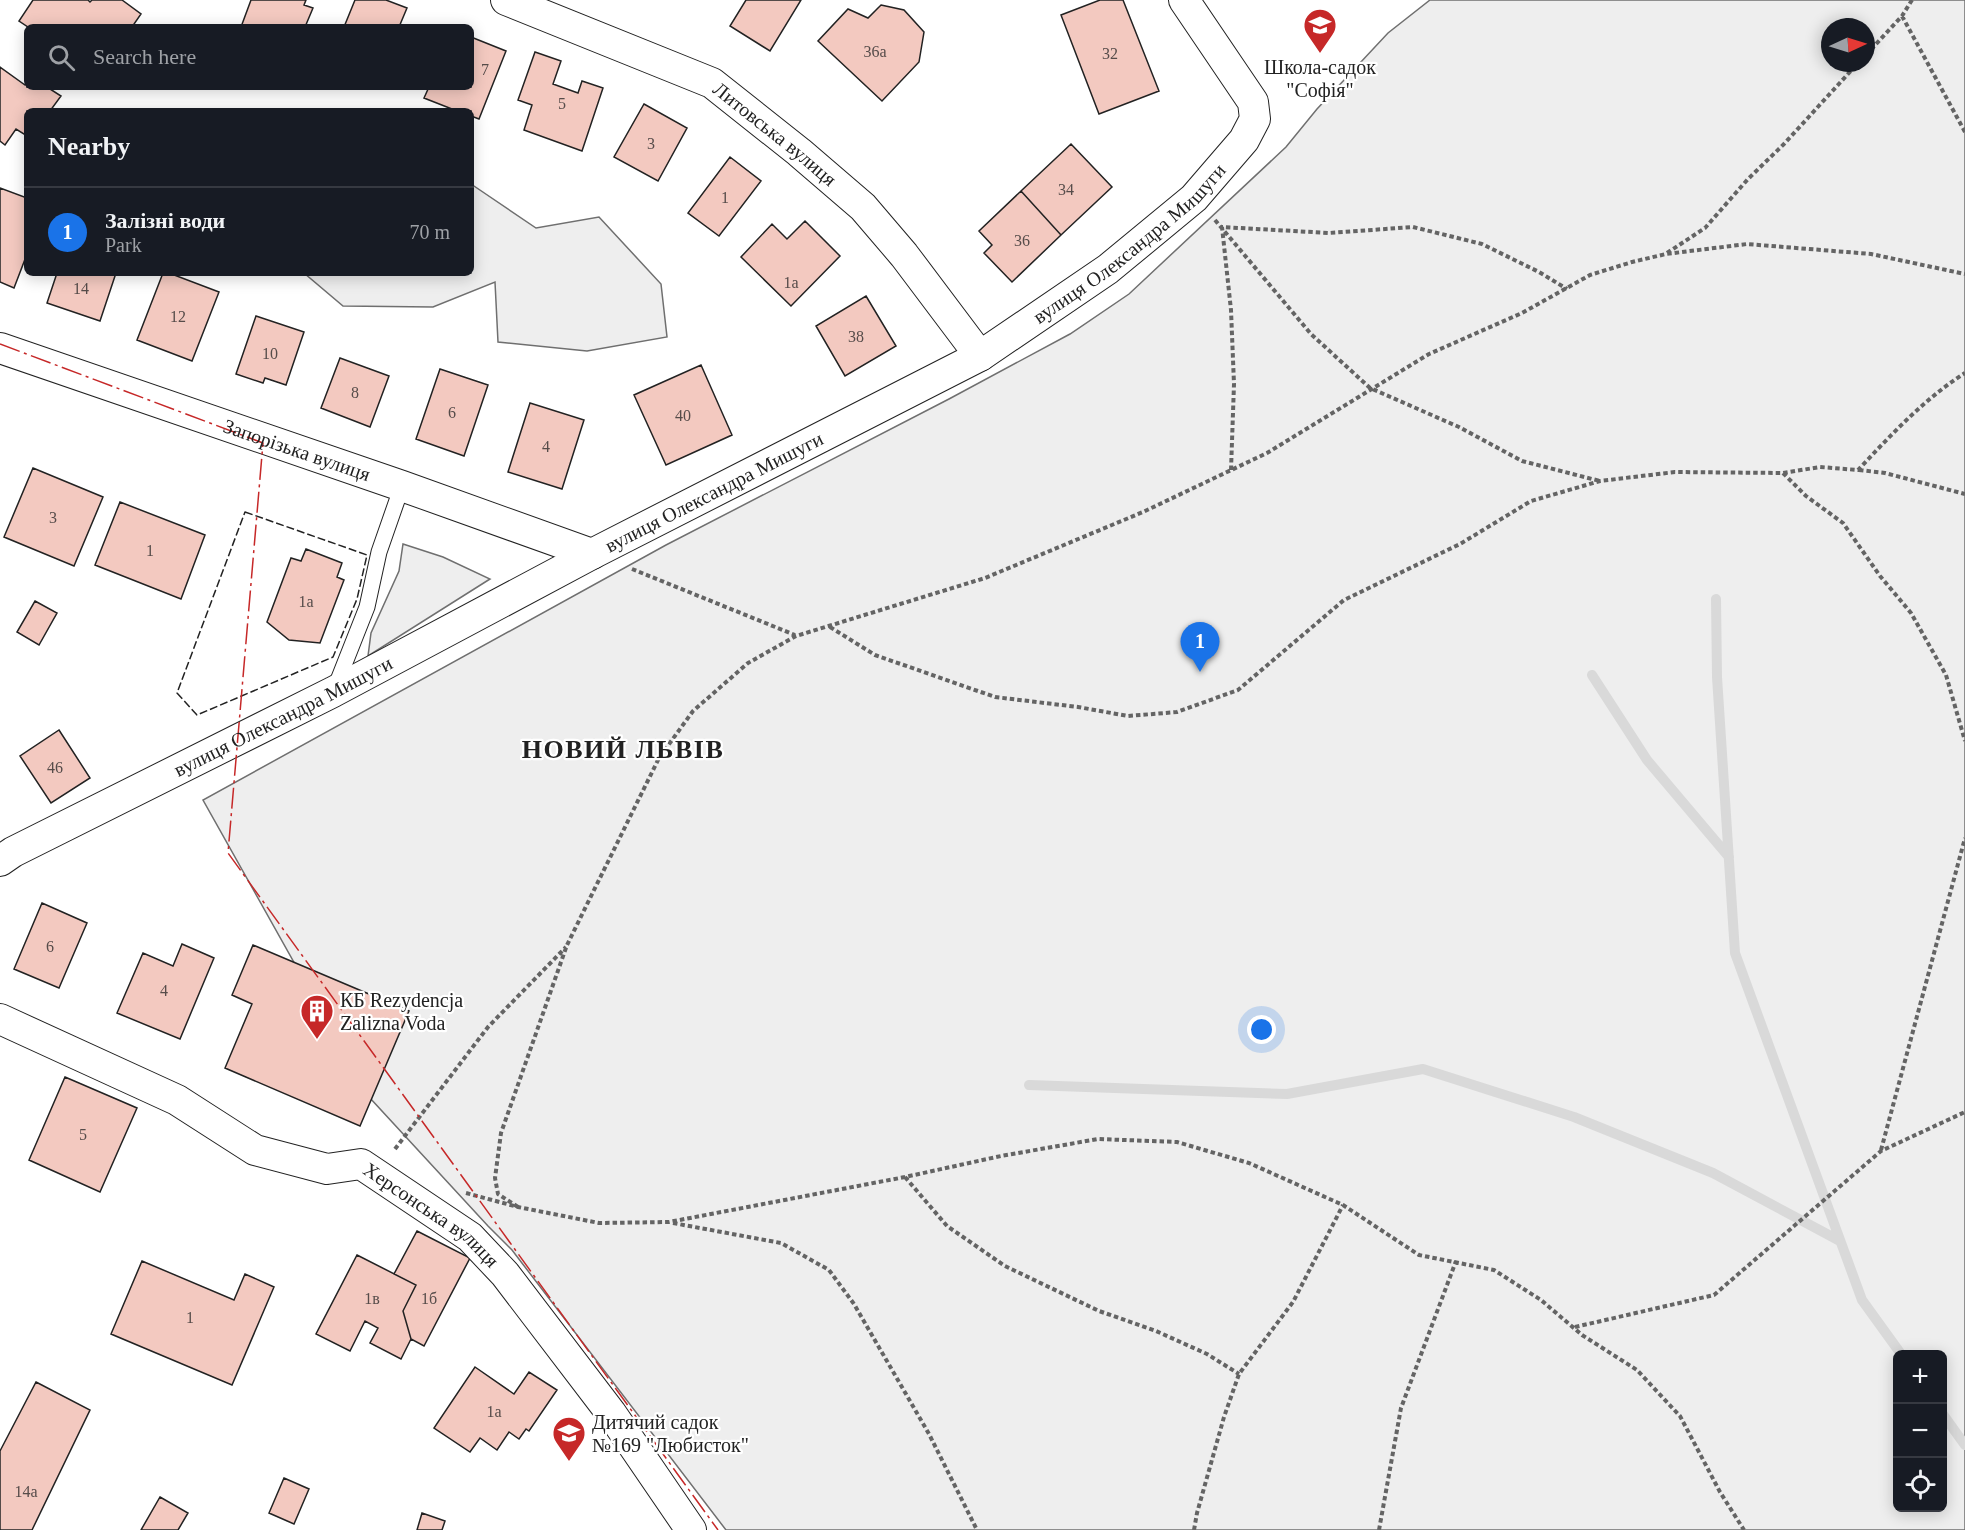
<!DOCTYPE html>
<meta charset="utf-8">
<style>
body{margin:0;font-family:Georgia,serif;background:#20242c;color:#f1f3f6}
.controls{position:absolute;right:18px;bottom:18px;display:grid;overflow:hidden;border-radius:9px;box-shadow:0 3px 15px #0003}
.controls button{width:54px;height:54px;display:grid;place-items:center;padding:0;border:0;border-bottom:2px solid #363941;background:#171b24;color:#f1f3f6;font:30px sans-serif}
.compass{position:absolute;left:1821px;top:18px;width:54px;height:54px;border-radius:50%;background:#171b24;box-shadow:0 3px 15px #0003;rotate:86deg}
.you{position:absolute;left:1262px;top:1030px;width:21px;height:21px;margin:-15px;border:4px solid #fff;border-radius:50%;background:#1a73e8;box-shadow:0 0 0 9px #1a73e833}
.badge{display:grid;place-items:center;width:39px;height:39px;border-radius:50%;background:#1a73e8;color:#fff;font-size:20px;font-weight:700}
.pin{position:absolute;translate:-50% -50px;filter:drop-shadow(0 2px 3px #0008)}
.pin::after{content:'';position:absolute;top:32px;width:21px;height:18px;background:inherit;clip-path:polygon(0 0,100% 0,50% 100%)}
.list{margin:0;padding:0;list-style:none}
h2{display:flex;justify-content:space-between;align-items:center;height:78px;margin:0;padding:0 24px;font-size:26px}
h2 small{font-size:20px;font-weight:400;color:#9ea1a6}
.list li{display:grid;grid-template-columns:39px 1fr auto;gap:18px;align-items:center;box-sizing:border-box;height:90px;padding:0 24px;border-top:2px solid #363941}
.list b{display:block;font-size:22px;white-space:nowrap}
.list p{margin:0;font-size:20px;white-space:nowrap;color:#9ea1a6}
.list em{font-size:20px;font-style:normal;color:#9ea1a6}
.icon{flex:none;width:33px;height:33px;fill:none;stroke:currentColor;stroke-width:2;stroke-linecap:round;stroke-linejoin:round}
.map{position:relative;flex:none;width:1965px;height:1530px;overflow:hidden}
.search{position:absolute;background:#171b24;box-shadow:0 3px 15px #0003;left:24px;top:24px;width:450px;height:66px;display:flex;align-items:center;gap:15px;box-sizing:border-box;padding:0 21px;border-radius:9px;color:#9ea1a6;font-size:22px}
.panel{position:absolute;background:#171b24;box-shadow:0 3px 15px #0003;left:24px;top:108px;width:450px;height:168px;border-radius:9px}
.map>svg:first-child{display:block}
.green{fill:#eee;stroke:#6f6f6f;stroke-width:1.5;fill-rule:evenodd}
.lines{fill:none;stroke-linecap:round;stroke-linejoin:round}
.stream{stroke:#d9d9d9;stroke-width:10}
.building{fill:#f3c9c0;stroke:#222;stroke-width:1.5}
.service-casing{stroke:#222;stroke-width:17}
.minor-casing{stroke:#222;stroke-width:32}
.path{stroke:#646464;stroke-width:4;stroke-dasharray:4.5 3;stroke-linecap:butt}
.service{stroke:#fff;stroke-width:15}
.minor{stroke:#fff;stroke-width:30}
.fence{stroke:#222;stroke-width:1.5;stroke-dasharray:8 3;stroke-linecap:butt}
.power{stroke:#c62828;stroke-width:1.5;stroke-dasharray:21 4.5 3 4.5;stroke-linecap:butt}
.labels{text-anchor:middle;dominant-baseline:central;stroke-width:4.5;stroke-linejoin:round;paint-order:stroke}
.number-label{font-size:16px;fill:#564c4a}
.poi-label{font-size:20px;fill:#222;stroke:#fff;text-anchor:start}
.street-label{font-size:20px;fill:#222;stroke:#fff}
.district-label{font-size:26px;font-weight:bold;letter-spacing:1.5px;fill:#222;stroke:#fff}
</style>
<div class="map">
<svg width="1965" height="1530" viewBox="0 0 1965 1530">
<rect width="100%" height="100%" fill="#fff"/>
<path class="green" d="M1430,0H1965V1530H726L512,1250L488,1226L370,1098L203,800L666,545L949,399L1070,334L1129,294L1286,147L1317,109L1388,33ZM1830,27H1866V63H1830ZM1898,1354H1942V1508H1898Z
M471,184L536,228L599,217L661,284L667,337L587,351L498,342L495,282L433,307L343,306L304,273H471Z
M403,544L443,557L490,579L368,656L371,633L399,571Z"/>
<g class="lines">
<path class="stream" d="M1716,599L1717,677L1735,953L1862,1300L1901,1354
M1592,675L1647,760L1729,857
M1029,1085L1287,1094L1423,1069L1574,1117L1713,1173L1840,1241
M1942,1413L1965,1445"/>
</g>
<path class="building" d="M33,0H88L90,2L92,0H122L141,14L132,27H28L19,21Z
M251,0H306L304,5L313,8L305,27H241Z
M355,0H386L407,8L399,27H344Z
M746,0H801L770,51L730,26Z
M1100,0H1123L1159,91L1099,114L1061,15Z
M881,5L904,10L924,32L919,62L882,101L818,41L848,9L868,18Z
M471,37L506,51L479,119L471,116V111H457L424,98L429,87H471Z
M535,52L561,61L553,84L578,93L582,81L603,88L582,151L524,130L532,105L518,100Z
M0,67L25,85L27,82V87H47L61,96L50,111H27V136L16,129L5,145L0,141Z
M644,104L687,128L658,181L614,157Z
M1071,144L1112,187L1061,235L1021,191Z
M730,157L761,181L719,236L688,213Z
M0,188L27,198V254L14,288L0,282Z
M1021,191L1061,235L1012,282L984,253L992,245L979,231Z
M805,221L840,256L791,306L741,257L772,224L787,239Z
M57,273H116L100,321L47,303Z
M163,273H169L219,292L192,361L137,340Z
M866,296L896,346L845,376L816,326Z
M256,316L304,332L286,385L265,378L263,383L236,374Z
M340,358L389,376L370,427L321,408Z
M701,365L732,435L666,465L634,395Z
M440,369L488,385L464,456L416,439Z
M530,403L584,420L562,489L508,472Z
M33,468L103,497L74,566L4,537Z
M120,502L205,535L181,599L95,565Z
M306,549L342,563L337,577L344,580L320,643L289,640L267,622L291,558L301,561Z
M35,601L57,613L39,645L17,632Z
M59,730L90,778L51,803L20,756Z
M42,903L87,923L59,988L14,969Z
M182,944L214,958L180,1039L117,1013L143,953L173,966Z
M253,945L409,1011L360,1126L225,1068L252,1004L232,995Z
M65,1077L137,1108L100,1192L29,1160Z
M417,1231L470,1258L424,1346L411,1339L403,1311L416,1285L394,1274Z
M357,1255L416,1285L403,1311L411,1339L401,1359L370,1343L378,1328L365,1321L350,1351L316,1334Z
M142,1261L234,1300L245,1274L274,1287L232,1385L111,1334Z
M475,1367L514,1394L529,1372L557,1390L529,1431L526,1429L519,1439L509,1432L497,1450L480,1438L470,1452L434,1428Z
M36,1382L90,1410L32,1530H0V1451Z
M284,1478L309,1489L294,1524L269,1513Z
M160,1497L188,1513L178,1530H141Z
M422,1513L445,1521L442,1530H417Z"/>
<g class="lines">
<defs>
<path id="service" d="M335,688L367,607L379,552L402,486"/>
<g id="minor">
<path id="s1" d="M506,0L712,83L799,152L863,207L904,255L980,356"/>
<path id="s2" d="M0,348L402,486L592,554"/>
<path id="s3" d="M0,861L13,852L333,692L592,554L980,356L1108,269L1194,198L1244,140L1255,119L1253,102L1184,0"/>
<path id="s4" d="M0,1019L177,1100L255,1150L327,1169L361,1164L470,1237L505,1274L611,1413L691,1530"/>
</g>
</defs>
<use href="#service" class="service-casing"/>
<use href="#minor" class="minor-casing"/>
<path class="path" d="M1902,16L1965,132
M1866,55L1902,16L1912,0
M1215,220L1311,334L1370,388L1459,427L1522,461L1600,481
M1667,253L1705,228L1748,179L1784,144L1858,63
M1231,470L1234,384L1231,310L1222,227L1329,233L1413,227L1482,244L1539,272L1567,289
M1859,470L1885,473L1965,494
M1783,473L1806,496L1843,523L1880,576L1911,613L1946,675L1965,741
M632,569L795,635
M830,627L875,655L995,697L1078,707L1128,716L1177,712L1238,690L1344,600L1460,544L1531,501L1600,481L1675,472L1783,473L1820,467L1858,470C1891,435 1924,399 1965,373
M395,1149L488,1027L566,947
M1881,1150L1965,838
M905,1177L947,1226L1005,1266L1099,1311L1156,1331L1207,1354L1239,1374
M466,1193L518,1207L599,1223L669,1222L905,1177L1001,1156L1098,1139L1177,1142L1249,1163L1343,1205L1419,1255L1494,1270L1541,1300L1582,1335L1637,1370L1680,1416L1720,1492L1744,1530
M518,1207L498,1194L495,1178L501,1133L567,945L659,758L693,711L748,663L796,636L985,578L1143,512L1267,453L1429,354L1522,313L1590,275L1632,262L1666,254L1747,244L1871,254L1965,274
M673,1223L781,1243L829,1270L854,1304L929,1434L977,1530
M1575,1327L1714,1295L1881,1151L1965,1112
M1194,1530L1197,1513L1224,1417L1239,1374L1293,1302L1343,1205
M1379,1530L1401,1408L1456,1261"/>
<use href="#service" class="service"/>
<use href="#minor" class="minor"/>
<path class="fence" d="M245,512L367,555L357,599L333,657L197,715L177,693Z"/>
<path class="power" d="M0,344L263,443L228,853L718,1530"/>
</g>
<defs>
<symbol id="school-pin" viewBox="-11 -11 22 30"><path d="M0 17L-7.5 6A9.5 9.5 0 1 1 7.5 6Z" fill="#c62828" stroke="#fff"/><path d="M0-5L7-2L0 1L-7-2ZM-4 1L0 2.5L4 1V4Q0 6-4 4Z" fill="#fff"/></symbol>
<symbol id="building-pin" viewBox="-11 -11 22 30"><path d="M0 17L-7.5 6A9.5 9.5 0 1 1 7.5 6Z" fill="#c62828" stroke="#fff"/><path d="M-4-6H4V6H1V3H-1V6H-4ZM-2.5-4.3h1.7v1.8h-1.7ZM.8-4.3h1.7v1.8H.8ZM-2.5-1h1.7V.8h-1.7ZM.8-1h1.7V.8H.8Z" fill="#fff"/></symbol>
</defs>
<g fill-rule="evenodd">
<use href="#school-pin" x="1301" y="6" width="38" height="52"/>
<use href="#building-pin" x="298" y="992" width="38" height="52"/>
<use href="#school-pin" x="550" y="1414" width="38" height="52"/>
</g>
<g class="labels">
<g class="number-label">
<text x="875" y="51">36а</text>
<text x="1110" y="53">32</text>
<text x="485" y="69">7</text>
<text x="562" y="103">5</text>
<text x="651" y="143">3</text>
<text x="1066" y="189">34</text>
<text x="725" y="197">1</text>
<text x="1022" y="240">36</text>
<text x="791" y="282">1а</text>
<text x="81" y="288">14</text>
<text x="178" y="316">12</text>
<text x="856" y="336">38</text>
<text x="270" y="353">10</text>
<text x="355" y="392">8</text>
<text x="452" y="412">6</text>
<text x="683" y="415">40</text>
<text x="546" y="446">4</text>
<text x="53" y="517">3</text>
<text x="150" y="550">1</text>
<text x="306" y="601">1а</text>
<text x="55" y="767">46</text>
<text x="50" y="946">6</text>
<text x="164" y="990">4</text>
<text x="83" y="1134">5</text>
<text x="372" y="1298">1в</text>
<text x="429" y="1298">1б</text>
<text x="190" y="1317">1</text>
<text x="494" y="1411">1а</text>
<text x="26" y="1491">14а</text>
</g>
<g class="poi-label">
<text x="1320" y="67" text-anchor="middle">Школа-садок<tspan x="1320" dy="23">"Софія"</tspan></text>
<text x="340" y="1000">КБ Rezydencja<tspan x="340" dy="23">Zalizna Voda</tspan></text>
<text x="592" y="1422">Дитячий садок<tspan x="592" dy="23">№169 "Любисток"</tspan></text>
</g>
<g class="street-label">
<text stroke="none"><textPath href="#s1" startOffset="303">Литовська вулиця</textPath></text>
<text stroke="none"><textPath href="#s3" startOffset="1290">вулиця Олександра Мишуги</textPath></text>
<text stroke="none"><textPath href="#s2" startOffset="314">Запорізька вулиця</textPath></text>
<text stroke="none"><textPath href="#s3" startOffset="804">вулиця Олександра Мишуги</textPath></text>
<text stroke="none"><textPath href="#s3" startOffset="318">вулиця Олександра Мишуги</textPath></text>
<text stroke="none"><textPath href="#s4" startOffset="483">Херсонська вулиця</textPath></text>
</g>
<g class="district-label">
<text x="623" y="749">НОВИЙ ЛЬВІВ</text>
</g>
</g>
</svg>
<div class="controls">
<button>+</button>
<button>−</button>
<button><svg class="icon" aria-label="locate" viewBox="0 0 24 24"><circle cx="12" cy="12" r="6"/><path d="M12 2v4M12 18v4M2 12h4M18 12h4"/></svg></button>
</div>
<svg class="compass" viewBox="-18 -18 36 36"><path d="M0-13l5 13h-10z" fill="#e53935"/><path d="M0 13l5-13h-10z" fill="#9ea1a6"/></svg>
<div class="you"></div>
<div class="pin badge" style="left:1200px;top:672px">1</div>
<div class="search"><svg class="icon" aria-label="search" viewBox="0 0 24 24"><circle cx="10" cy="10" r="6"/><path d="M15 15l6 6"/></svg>Search here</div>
<section class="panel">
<h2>Nearby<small></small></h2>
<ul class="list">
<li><span class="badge">1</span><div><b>Залізні води</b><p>Park</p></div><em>70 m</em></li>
</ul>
</section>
</div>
